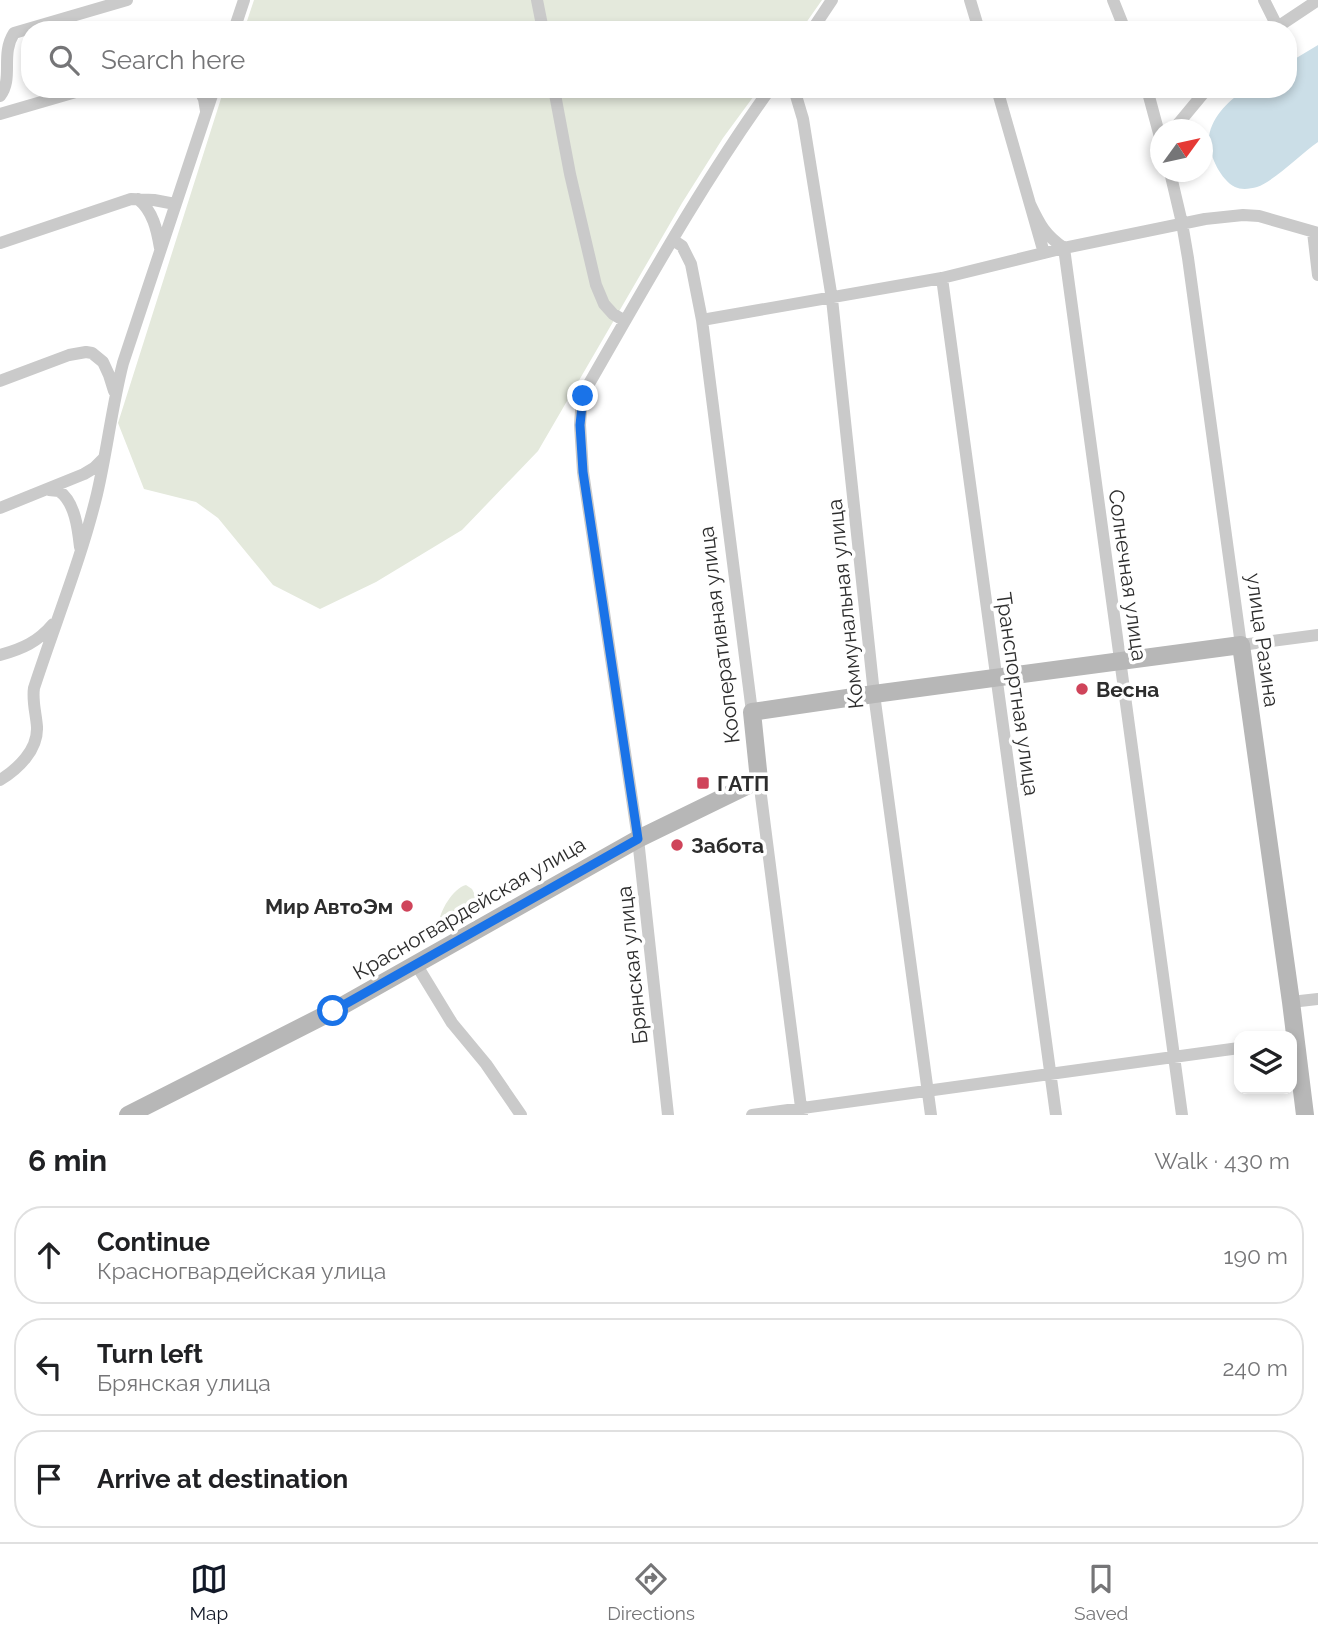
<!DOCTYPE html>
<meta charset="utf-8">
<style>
body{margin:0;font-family:Raleway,sans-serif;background:#f6f6f6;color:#202124}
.controls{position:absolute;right:21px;bottom:21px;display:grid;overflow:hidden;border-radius:14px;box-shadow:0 4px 10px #0003}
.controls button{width:63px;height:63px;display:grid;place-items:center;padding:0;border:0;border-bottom:2px solid #e0e0e0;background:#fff;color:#202124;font:35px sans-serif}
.compass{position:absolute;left:1150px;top:119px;width:63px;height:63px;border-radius:50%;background:#fff;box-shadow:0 4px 10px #0003;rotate:57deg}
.stop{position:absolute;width:21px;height:21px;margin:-16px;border:5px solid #1a73e8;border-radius:50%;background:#fff}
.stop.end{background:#1a73e8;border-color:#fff;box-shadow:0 2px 7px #0008}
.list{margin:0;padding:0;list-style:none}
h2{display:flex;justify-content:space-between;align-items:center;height:91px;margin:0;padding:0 28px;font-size:30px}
h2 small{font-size:23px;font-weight:400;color:#757577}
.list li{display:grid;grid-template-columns:46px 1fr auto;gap:21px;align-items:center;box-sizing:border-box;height:98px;margin:0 14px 14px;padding:0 14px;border:2px solid #e0e0e0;border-radius:28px}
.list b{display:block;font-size:26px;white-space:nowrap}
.list p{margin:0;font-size:23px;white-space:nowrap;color:#757577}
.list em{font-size:23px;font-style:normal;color:#757577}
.icon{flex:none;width:38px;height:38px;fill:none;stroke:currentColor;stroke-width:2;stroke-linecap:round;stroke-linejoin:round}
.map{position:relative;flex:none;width:1318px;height:1115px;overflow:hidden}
.search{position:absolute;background:#fff;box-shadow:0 4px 10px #0003;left:21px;right:21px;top:21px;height:77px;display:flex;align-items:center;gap:18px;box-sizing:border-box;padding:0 24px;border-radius:28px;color:#757577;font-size:26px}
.sheet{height:427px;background:#fff}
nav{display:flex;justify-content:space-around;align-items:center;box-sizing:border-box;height:98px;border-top:2px solid #e0e0e0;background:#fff;font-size:19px;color:#757577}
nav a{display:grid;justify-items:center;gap:4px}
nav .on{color:#111827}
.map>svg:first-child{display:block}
.green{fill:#e4e9dc}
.water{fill:#cbdee7}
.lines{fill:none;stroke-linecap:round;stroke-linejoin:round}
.street{stroke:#cacaca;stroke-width:12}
.secondary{stroke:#b7b7b7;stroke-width:18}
.route{stroke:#1a73e8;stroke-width:9}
.poi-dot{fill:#cf445a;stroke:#fff;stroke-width:2.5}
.labels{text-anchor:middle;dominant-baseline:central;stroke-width:7;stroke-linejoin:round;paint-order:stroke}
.street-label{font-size:21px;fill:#2d2d2d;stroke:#fff}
.poi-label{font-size:21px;font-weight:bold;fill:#2d2d2d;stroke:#fff;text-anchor:start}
</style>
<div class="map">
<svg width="1318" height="1115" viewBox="0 0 1318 1115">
<rect width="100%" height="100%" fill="#fff"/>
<path class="green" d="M254,0H822L801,30H244Z
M224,89H759L723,138L682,203L538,451L462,530L376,582L320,609L273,585L218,518L196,502L144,489L118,423Z
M466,885L472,889L480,905L455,919L439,924C439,912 453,888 466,885Z"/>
<path class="water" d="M1318,45V142C1301,154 1274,181 1257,187C1250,189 1241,190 1235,187C1221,180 1210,157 1209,141C1208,122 1228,99 1245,91C1254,86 1277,89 1288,89V63Z"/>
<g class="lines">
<path class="street" d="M537,0L543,30
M970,0L979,30
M1113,0L1125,30
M1264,0L1277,26
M234,30L244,0
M812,30L832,0
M1273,30L1318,0
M199,89L204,99L206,111
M554,89L570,174L596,285L604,304L613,314L625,321
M794,89L803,119L832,299L874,694L931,1115
M997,89L1044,253
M1147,89L1160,137
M0,96C14,78 0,55 14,33L127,0
M0,114L86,89
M1173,130L1207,89
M1170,172L1182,223L1188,258L1241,645L1318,635
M138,199C153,211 157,230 160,248
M1030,204C1040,225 1045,235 1064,248L1182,1115
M1313,232L1318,275
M673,240L682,246L691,264L702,320L752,712
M0,243L131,199L154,200L175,204
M942,278L1056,1115
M702,320L942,278L1064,248L1205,219L1243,215L1259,216L1318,233
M0,381L69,355L86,352L92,353L103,362L109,375L114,391
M49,490L59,491C75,502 78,529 80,547
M0,508L84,474L94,468L103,459
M0,655C22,649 38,642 53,624
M0,780C18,769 38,750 37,727C36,713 32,701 34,688C55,623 81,560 97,494C107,451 112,406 123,363L214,89
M759,780L802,1115
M416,964L452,1023L486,1064L521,1115
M1291,1002L1318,999
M668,1115L638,839L583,472L580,425L582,396C642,292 700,186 770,89
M752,1115L1239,1048"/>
<path class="secondary" d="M128,1115L333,1011L638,839L759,780L752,712L874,694L1241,645L1291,1002L1305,1115"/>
</g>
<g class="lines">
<path class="route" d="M333,1011L638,839L583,472L580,425L583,396"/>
</g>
<g class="poi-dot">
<circle cx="1082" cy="689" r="7"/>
<rect x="696" y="776" width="14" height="14" rx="3.5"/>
<circle cx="677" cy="845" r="7"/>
<circle cx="407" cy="906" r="7"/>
</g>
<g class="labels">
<g class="street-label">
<text transform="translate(1128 575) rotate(82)">Солнечная улица</text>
<text transform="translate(845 604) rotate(-96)">Коммунальная улица</text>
<text transform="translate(719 635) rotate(-97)">Кооперативная улица</text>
<text transform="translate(1263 640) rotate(82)">улица Разина</text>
<text transform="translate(1018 694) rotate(82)">Транспортная улица</text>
<text transform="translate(469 908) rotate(-30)">Красногвардейская улица</text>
<text transform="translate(632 965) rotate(-96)">Брянская улица</text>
</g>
<g class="poi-label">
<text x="1096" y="689">Весна</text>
<text x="717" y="783">ГАТП</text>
<text x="691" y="845">Забота</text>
<text x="393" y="906" text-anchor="end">Мир АвтоЭм</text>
</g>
</g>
</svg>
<div class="controls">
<button><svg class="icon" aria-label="layers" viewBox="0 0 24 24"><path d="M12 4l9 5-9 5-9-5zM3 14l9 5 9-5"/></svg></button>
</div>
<svg class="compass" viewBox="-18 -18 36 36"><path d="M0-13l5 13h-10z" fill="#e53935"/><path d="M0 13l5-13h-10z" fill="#757577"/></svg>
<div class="stop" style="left:333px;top:1011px"></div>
<div class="stop end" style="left:583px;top:396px"></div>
<div class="search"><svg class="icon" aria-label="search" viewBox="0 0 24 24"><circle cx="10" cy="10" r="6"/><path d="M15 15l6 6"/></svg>Search here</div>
</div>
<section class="sheet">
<h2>6 min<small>Walk · 430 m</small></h2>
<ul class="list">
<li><svg class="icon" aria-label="ahead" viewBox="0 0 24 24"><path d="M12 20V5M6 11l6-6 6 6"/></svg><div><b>Continue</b><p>Красногвардейская улица</p></div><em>190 m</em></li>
<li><svg class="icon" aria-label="left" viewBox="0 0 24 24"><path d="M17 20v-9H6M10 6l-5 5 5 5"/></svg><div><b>Turn left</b><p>Брянская улица</p></div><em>240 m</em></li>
<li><svg class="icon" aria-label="arrive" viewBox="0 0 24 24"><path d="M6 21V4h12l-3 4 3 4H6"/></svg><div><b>Arrive at destination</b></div></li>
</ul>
</section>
<nav>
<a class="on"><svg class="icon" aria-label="map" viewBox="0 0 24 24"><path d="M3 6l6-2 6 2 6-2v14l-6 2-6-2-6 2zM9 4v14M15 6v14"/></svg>Map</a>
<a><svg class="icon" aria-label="directions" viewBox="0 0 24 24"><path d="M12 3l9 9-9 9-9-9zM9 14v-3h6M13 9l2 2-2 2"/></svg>Directions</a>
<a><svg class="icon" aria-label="saved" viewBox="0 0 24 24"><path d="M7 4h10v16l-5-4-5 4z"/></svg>Saved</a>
</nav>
